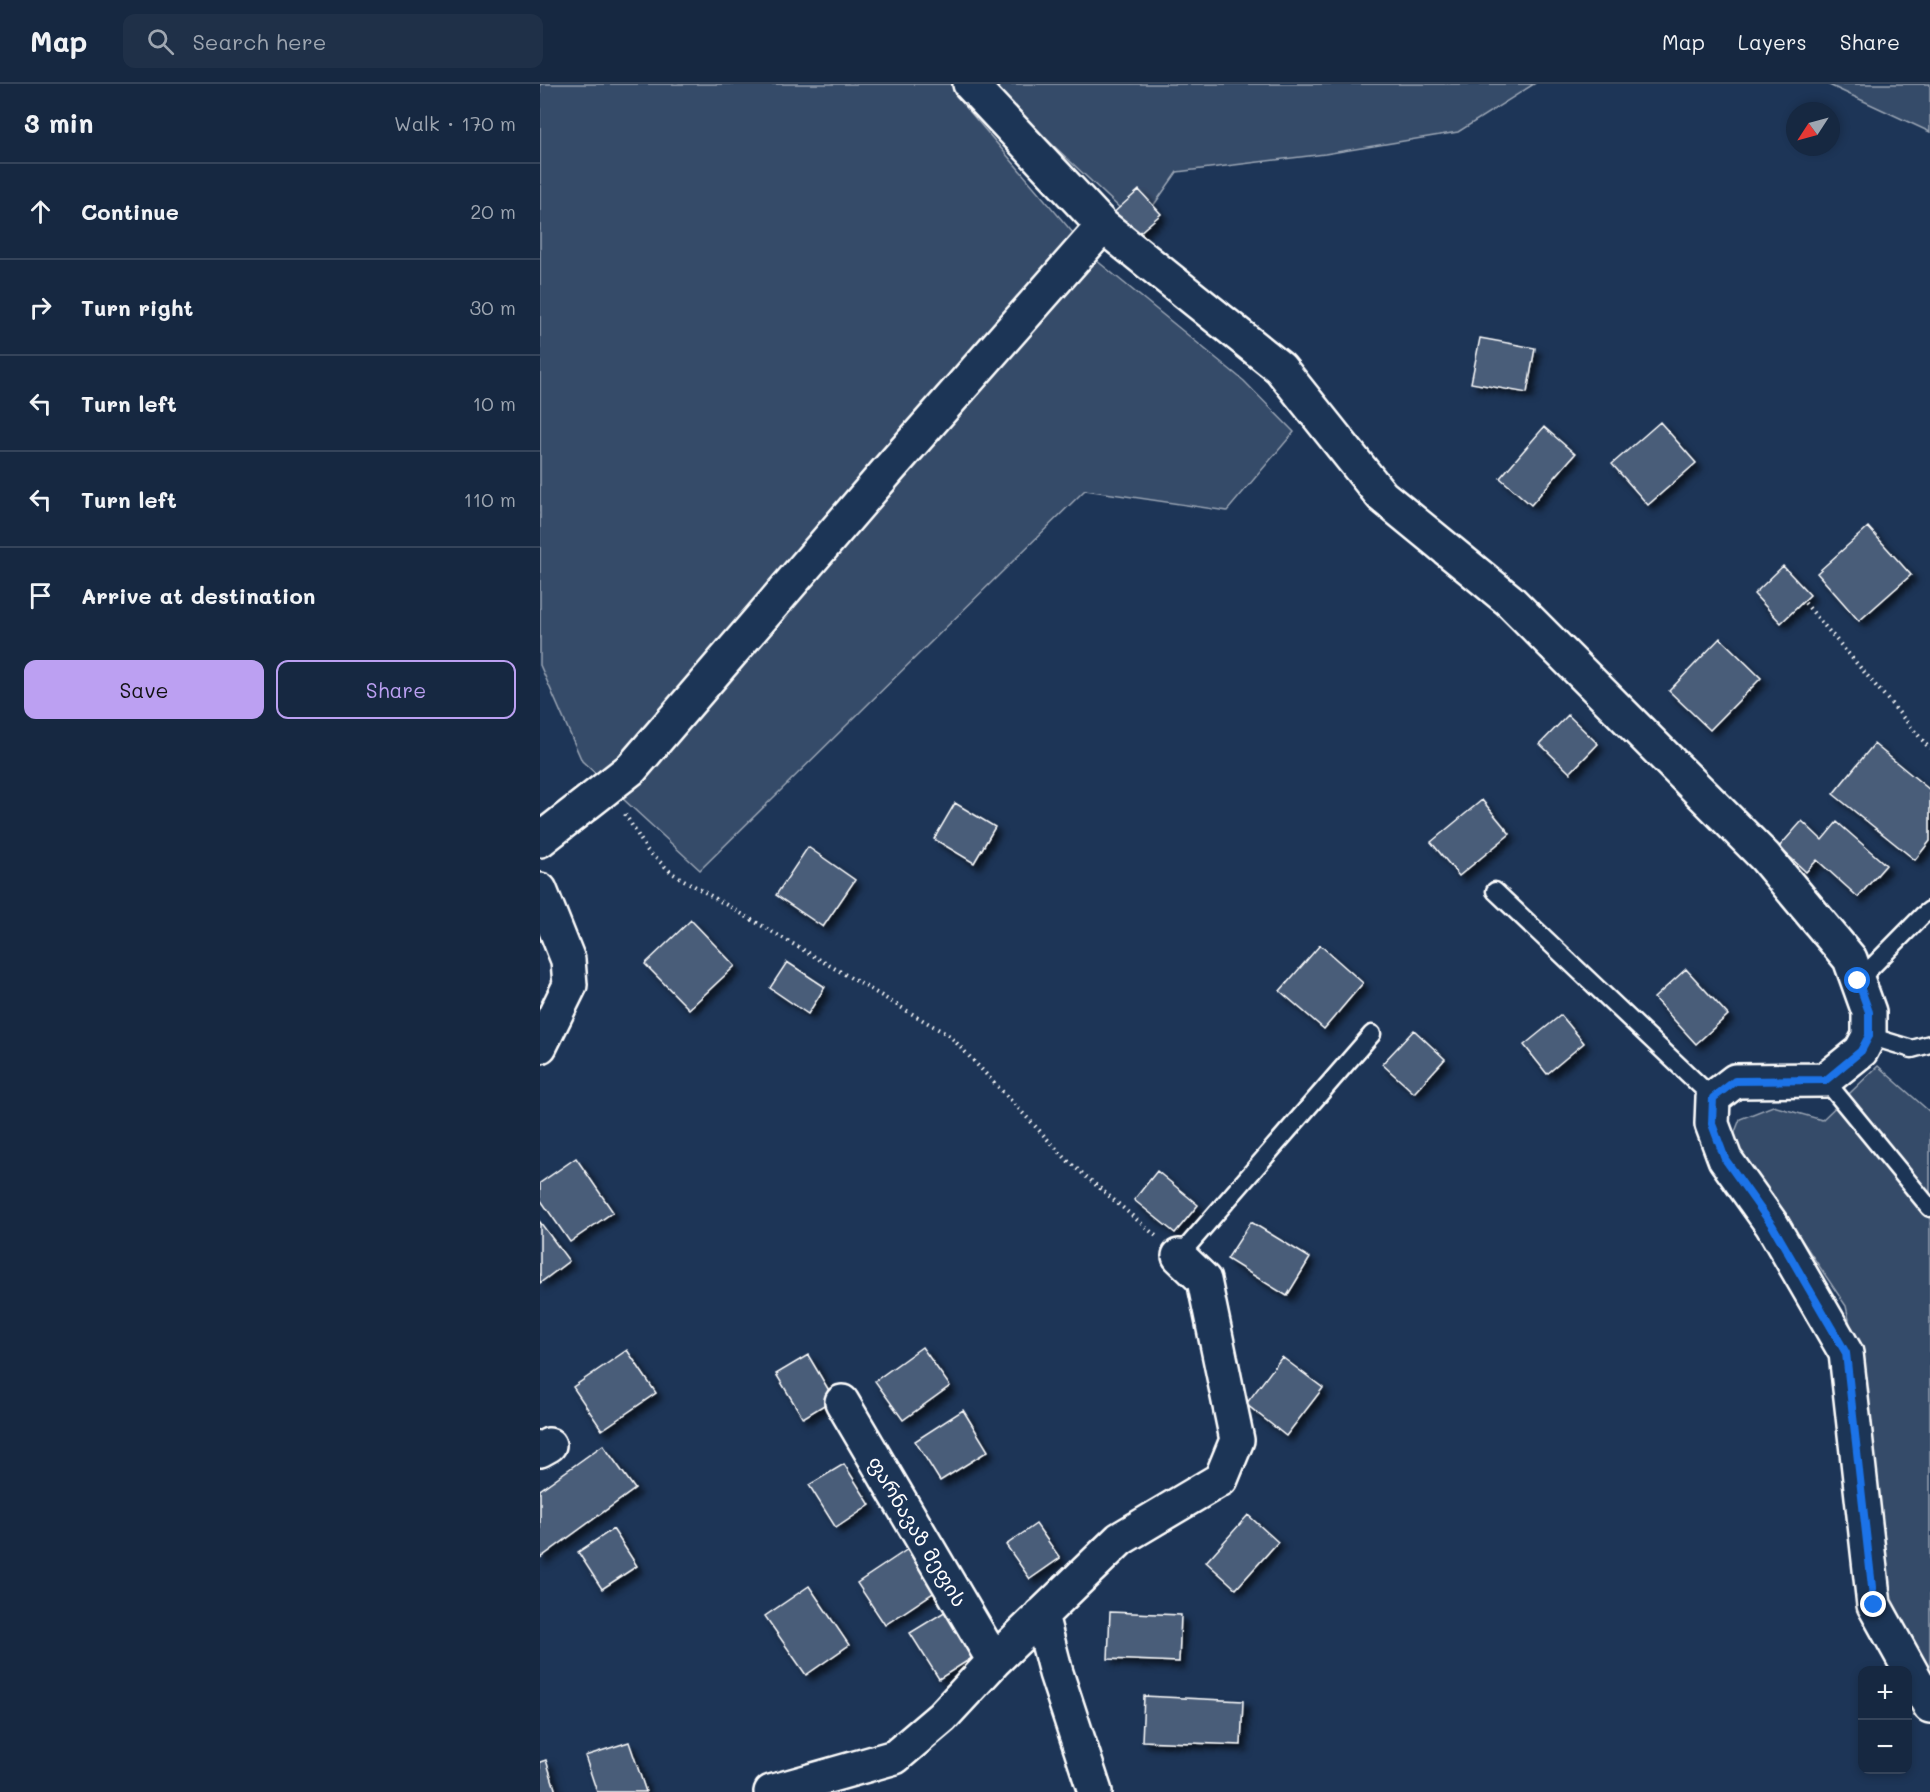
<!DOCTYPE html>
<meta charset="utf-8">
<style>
body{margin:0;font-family:Mali,"Noto Sans Georgian",sans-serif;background:#1f3048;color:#f1f3f6}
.controls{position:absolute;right:18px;bottom:18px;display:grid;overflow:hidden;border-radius:12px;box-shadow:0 3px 9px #0003}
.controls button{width:54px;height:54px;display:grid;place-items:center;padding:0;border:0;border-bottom:2px solid #35445a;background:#162841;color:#f1f3f6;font:30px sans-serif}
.compass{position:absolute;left:1246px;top:18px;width:54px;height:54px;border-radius:50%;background:#162841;box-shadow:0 3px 9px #0003;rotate:234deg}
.stop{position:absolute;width:18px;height:18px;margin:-14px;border:4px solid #1a73e8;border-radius:50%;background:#fff}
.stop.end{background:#1a73e8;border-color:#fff;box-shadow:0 2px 6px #0008}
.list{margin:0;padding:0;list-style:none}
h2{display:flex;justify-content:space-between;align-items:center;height:78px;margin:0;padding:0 24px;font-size:26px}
h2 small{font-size:20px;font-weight:400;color:#9ea6b1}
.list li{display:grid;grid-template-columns:39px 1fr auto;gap:18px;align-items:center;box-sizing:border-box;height:96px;padding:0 24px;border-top:2px solid #35445a}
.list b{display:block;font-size:22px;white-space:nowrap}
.list em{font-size:20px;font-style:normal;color:#9ea6b1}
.actions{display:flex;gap:12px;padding:18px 24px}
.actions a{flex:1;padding:14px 0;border:2px solid #bca0f2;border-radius:12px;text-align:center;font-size:21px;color:#bca0f2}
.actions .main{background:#bca0f2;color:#111}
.icon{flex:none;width:33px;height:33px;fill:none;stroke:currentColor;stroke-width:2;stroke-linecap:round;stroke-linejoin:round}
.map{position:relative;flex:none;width:1390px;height:1708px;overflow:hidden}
header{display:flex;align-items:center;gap:36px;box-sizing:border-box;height:84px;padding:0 30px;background:#162841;border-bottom:2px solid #35445a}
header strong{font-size:28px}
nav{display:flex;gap:33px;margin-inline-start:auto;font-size:21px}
.search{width:420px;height:54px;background:#1f3048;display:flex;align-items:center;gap:15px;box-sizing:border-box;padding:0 21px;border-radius:12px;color:#9ea6b1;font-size:22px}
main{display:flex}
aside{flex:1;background:#162841}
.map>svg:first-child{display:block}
.green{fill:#364b69;stroke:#9aa5b4;stroke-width:1.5}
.building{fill:#4a5d79;stroke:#fff;stroke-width:1.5;filter:url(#shadow)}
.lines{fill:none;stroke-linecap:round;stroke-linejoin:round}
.lane-casing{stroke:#fff;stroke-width:21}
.street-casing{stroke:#fff;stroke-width:38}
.path{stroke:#fff;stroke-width:4;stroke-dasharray:1.5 4.5;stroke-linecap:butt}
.lane{stroke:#1d3557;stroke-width:16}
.street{stroke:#1d3557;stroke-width:33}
.route{stroke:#1a73e8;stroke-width:8}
.labels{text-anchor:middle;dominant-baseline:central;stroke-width:4.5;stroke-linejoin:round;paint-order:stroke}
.street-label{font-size:20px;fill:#fff;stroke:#1d3557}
</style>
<header>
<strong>Map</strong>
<div class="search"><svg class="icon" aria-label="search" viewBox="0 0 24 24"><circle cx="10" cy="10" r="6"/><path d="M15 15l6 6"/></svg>Search here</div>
<nav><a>Map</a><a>Layers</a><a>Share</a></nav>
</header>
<main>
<aside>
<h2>3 min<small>Walk · 170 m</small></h2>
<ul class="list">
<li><svg class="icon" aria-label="ahead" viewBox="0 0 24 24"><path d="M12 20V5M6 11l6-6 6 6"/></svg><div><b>Continue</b></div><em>20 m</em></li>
<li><svg class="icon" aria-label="right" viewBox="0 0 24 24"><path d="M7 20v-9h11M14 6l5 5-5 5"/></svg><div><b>Turn right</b></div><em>30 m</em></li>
<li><svg class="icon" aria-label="left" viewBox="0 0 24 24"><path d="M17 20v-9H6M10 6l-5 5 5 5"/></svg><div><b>Turn left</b></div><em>10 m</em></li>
<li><svg class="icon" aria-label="left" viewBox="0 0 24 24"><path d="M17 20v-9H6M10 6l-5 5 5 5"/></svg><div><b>Turn left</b></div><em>110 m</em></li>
<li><svg class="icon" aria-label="arrive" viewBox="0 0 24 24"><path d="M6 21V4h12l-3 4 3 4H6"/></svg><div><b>Arrive at destination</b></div></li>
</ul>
<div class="actions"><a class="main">Save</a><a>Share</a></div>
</aside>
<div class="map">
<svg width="1390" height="1708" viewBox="0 0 1390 1708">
<defs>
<filter id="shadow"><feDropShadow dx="5.5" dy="5.5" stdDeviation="3" flood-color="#0009"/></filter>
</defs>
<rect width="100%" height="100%" fill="#1d3557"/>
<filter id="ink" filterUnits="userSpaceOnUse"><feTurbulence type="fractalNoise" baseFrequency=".0167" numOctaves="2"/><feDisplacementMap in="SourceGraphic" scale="12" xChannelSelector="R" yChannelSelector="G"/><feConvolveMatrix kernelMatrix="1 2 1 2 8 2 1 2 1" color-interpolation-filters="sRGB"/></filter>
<g filter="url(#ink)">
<path class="green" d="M0,0H414L420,16L556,176L704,297L754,348L687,427L545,406L160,786L42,677L0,581Z
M448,0H994L918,48L785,70L637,88L599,142Z
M1287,0H1390V48Z
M1338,982L1390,1028V1600L1346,1518L1332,1341L1306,1222L1224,1100L1191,1058L1200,1035L1233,1022L1282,1036Z"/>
<path class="building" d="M599,106L621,130L591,156L570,132Z
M940,254L995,264L987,309L931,299Z
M1120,338L1156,379L1108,421L1072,380Z
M1004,343L1035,370L991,421L960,394Z
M1328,443L1371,491L1319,537L1277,489Z
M1243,482L1270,511L1241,539L1214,510Z
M1180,554L1221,594L1170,646L1129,607Z
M1028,631L1058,660L1030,689L1000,660Z
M1334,660L1390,706V757L1375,776L1293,710Z
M942,716L970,750L919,792L891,758Z
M415,719L455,743L434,779L394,755Z
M1262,737L1282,756L1297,738L1346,781L1318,813L1277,776L1266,788L1239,763Z
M268,763L315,796L283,843L236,811Z
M151,836L195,882L149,925L105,880Z
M780,861L823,899L784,945L740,907Z
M247,878L285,903L268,930L230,904Z
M1146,885L1188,931L1156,960L1114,914Z
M1021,931L1044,959L1007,990L984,961Z
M874,946L905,975L874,1009L842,980Z
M36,1074L73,1128L30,1158L0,1115V1099Z
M617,1087L658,1121L635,1149L594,1116Z
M0,1138L29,1177L0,1199Z
M711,1138L770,1174L747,1212L687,1175Z
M382,1263L410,1302L363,1336L335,1297Z
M87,1266L116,1309L62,1346L33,1303Z
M268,1271L294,1315L263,1334L236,1290Z
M742,1273L783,1304L746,1352L706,1320Z
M423,1326L448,1367L400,1397L375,1357Z
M63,1361L95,1405L0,1474V1406Z
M304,1380L330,1421L296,1444L269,1401Z
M708,1431L738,1458L696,1505L666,1478Z
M496,1440L520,1474L490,1495L466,1461Z
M73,1445L97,1482L62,1505L38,1468Z
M368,1465L396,1507L345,1541L317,1499Z
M269,1502L309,1561L266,1591L225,1532Z
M406,1527L435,1572L399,1595L370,1549Z
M570,1528L641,1531L639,1578L568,1575Z
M604,1612L703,1617L701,1661L602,1657Z
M89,1658L106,1708H57L45,1672Z
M6,1676L16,1708H0V1678Z"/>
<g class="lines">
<defs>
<path id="lane" d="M955,807L1173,1014
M1318,897L1382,832L1390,826
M1329,952L1372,965L1390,960
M1285,996L1390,1124
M639,1172L832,950"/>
<path id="street" d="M430,0L563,142L740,284L842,412L969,516L1225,773L1310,875L1329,928V952L1321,967L1285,996L1195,997L1173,1014L1172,1040L1185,1075L1232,1141L1306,1269L1334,1521L1390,1622
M0,756L92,684L349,385L563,142
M0,806L28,876L30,901L0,962
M302,1318L454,1577
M0,1366L9,1361
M501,1531L516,1589L555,1708
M231,1708L355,1673L402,1633L454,1577L580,1455L681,1395L697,1356L664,1196L639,1172"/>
</defs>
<use href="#lane" class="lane-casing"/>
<use href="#street" class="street-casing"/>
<path class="path" d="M1265,519L1390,665
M85,730L107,766L132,789L410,952L529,1078L616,1152"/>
<use href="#lane" class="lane"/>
<use href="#street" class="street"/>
</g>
</g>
<g class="lines" filter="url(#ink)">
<path class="route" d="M1318,897L1329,928V952L1321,967L1286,996L1195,997L1173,1014L1172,1040L1185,1075L1232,1141L1306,1269L1334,1521"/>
</g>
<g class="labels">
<g class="street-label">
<text transform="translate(378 1447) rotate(59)">ფარნავაზ მეფის</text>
</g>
</g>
</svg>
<div class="controls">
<button>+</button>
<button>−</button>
</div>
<svg class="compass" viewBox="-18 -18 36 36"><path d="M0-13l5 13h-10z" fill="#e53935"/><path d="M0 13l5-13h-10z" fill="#9ea6b1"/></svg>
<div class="stop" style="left:1318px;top:897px"></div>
<div class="stop end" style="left:1334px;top:1521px"></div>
</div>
</main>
